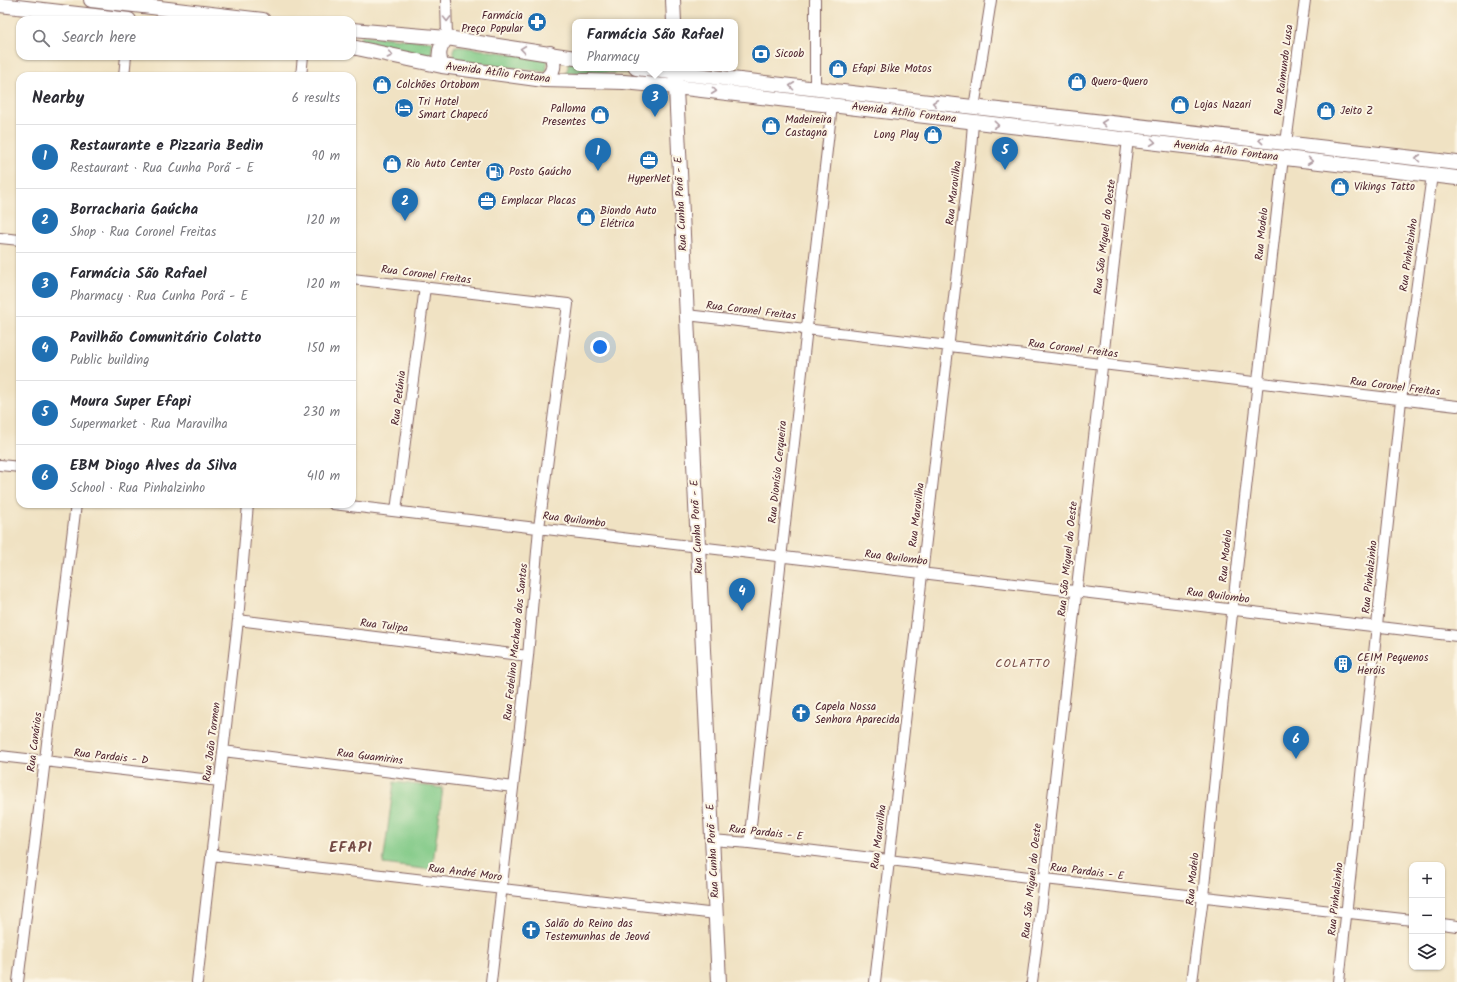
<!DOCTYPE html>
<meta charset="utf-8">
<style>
body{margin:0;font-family:Kalam,sans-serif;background:#f7f7f7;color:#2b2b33}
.controls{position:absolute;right:12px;bottom:12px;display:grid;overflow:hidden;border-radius:8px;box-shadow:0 1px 3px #0004}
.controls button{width:36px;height:36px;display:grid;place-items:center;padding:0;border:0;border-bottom:1px solid #e1e1e2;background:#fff;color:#2b2b33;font:20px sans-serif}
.you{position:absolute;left:600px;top:347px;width:14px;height:14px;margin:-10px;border:3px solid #fff;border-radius:50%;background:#1a73e8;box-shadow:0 0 0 6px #1a73e833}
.badge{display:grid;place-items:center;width:26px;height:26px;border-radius:50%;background:#1f6fb2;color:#fff;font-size:13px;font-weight:700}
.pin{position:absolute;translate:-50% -33px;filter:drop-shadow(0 1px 2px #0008)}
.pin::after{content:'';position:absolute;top:21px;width:14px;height:12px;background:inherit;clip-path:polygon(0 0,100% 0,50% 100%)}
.popup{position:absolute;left:572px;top:19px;width:166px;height:52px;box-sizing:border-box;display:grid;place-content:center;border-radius:8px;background:#fff;filter:drop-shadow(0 1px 3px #0005);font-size:13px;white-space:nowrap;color:#7c7c81}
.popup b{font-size:15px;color:#2b2b33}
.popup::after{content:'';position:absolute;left:50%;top:100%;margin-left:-8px;border:8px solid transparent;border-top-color:#fff}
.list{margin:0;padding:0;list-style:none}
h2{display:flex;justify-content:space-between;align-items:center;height:52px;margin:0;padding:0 16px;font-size:17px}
h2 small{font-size:13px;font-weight:400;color:#7c7c81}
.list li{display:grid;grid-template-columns:26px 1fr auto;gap:12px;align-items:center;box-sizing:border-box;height:64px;padding:0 16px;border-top:1px solid #e1e1e2}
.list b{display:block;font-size:15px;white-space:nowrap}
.list p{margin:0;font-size:13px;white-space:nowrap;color:#7c7c81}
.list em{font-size:13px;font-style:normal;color:#7c7c81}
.icon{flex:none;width:22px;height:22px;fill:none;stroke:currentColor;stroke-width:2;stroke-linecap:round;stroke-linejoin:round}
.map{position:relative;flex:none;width:1457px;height:982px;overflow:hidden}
.search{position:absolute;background:#fff;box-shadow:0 1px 3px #0004;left:16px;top:16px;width:340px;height:44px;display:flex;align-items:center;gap:10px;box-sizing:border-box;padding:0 14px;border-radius:12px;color:#7c7c81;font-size:15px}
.panel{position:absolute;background:#fff;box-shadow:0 1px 3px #0004;left:16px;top:72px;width:340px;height:436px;border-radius:12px}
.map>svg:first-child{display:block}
.green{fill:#80c986;stroke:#657458}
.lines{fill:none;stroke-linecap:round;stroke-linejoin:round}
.street-casing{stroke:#846360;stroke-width:12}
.secondary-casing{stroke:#846360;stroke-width:16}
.street{stroke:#fff;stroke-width:10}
.secondary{stroke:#fff;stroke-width:14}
.oneway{stroke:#ae9aa0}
.labels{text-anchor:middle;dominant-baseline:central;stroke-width:4;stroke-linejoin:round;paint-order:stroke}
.poi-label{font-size:11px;fill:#4a1f2b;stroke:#fcf5e5;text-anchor:start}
.street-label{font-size:11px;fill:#4a1f2b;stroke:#fcf5e5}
.neighbourhood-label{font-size:12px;letter-spacing:1px;fill:#764c47;stroke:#fcf5e5}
.district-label{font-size:15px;font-weight:bold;letter-spacing:1px;fill:#764c47;stroke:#fcf5e5}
</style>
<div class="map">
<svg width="1457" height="982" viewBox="0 0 1457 982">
<rect width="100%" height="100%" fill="#fcf5e5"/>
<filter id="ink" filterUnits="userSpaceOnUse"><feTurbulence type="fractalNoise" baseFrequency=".025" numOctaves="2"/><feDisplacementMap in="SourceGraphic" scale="8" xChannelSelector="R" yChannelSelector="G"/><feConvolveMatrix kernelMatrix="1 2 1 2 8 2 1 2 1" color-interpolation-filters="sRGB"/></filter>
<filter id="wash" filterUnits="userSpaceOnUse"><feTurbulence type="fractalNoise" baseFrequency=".012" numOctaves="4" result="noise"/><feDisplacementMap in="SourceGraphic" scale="16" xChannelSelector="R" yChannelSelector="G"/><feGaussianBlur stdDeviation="0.9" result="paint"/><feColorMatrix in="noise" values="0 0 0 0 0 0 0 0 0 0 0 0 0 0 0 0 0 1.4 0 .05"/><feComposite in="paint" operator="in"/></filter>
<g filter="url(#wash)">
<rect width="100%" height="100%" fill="#f0e2c3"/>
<path class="green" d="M361,35L433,42L432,47V57L360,40Z
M455,46L548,59L546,72L455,60L453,58V50Z
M568,60L575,62V68H605L630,73H565L568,68Z
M394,782L443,788L432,870L383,864Z"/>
</g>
<g filter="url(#ink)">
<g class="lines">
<defs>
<path id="street" d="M446,0L447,38
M815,0V89
M124,76L126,56
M301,76L303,56
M974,108L991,0
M1286,143L1305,0
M0,238L20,240
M352,279L568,304L539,528L528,656L491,982
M687,315L1457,406
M0,465L20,467
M333,504L1457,636
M396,511L425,287
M238,620L528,656
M223,751L513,787
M0,756L220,781
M712,840L749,843L1045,879L1412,920
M749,843L832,105
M211,855L716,914
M1442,924L1457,926
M18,982L76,504
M197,982L238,620L248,504
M875,982L971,150L973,122
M1032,982L1045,879L1051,815L1128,139
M1192,982L1203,897L1227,659L1283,157
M1339,982L1401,400L1432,175"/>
<path id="secondary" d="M91,0L263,20
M673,0L674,22
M0,5L129,20
M352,30L447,38L575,58
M352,47L442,66L544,80L624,82L676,87L1457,178
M442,66C437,55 439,47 447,38
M636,68L1457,163
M675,68L719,982
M544,80C554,73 556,64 550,53"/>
</defs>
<use href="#street" class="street-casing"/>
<use href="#secondary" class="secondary-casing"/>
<use href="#street" class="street"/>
<use href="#secondary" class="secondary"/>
</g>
<defs><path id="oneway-chevron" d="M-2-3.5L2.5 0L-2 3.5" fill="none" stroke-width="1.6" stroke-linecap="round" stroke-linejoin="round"/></defs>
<g class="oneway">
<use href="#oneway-chevron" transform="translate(447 19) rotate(89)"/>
<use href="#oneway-chevron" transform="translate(523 49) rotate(-172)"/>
<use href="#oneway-chevron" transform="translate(390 55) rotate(12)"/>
<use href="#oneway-chevron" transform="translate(792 86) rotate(-173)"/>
<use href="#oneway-chevron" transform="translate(714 91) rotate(7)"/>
<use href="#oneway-chevron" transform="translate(935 103) rotate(-173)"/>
<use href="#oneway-chevron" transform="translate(1104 123) rotate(-174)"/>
<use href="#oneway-chevron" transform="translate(996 125) rotate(6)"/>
<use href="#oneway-chevron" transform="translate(1261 140) rotate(-174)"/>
<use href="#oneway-chevron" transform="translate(1153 142) rotate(7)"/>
<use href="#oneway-chevron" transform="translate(1418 158) rotate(-173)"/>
<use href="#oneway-chevron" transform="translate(1310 161) rotate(7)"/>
</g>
</g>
<defs>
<symbol id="pharmacy-disc" viewBox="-11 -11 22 22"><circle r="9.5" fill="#1f6fb2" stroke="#fcf5e5"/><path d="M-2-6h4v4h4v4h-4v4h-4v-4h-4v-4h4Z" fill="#fff"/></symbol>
<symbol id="bank-disc" viewBox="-11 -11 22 22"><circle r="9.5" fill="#1f6fb2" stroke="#fcf5e5"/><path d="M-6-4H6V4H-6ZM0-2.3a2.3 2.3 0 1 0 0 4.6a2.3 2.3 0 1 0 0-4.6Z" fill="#fff"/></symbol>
<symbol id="shop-disc" viewBox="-11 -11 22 22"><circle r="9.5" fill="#1f6fb2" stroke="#fcf5e5"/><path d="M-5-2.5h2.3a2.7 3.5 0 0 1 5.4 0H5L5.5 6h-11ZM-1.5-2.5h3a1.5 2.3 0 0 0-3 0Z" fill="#fff"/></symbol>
<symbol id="hotel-disc" viewBox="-11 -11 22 22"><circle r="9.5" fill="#1f6fb2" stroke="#fcf5e5"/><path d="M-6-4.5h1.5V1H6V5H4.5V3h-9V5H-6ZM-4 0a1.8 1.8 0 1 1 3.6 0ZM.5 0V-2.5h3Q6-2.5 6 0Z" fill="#fff"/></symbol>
<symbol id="office-disc" viewBox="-11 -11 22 22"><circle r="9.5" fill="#1f6fb2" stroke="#fcf5e5"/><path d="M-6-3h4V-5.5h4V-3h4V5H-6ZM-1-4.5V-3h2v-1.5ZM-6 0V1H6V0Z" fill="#fff"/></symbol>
<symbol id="fuel-disc" viewBox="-11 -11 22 22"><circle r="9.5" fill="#1f6fb2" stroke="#fcf5e5"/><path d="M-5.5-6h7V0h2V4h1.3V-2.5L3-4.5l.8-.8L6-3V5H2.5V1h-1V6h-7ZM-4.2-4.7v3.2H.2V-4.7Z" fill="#fff"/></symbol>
<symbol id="building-disc" viewBox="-11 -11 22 22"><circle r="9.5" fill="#1f6fb2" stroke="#fcf5e5"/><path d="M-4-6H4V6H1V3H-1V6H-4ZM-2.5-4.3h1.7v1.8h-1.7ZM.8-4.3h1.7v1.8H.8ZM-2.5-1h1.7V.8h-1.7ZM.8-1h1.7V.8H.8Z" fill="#fff"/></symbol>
<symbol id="church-disc" viewBox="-11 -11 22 22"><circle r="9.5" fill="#1f6fb2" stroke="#fcf5e5"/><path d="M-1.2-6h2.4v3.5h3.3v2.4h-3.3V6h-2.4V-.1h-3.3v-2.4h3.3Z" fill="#fff"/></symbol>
</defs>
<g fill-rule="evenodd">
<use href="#pharmacy-disc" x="526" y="11" width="22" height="22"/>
<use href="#bank-disc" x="750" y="43" width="22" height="22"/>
<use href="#shop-disc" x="827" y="58" width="22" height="22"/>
<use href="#shop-disc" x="1066" y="71" width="22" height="22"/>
<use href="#shop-disc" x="371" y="74" width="22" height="22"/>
<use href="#shop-disc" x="1169" y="94" width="22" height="22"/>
<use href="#hotel-disc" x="393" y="97" width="22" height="22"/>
<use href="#shop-disc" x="1315" y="100" width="22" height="22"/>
<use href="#shop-disc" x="589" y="104" width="22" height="22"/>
<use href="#shop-disc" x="760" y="115" width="22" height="22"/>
<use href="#shop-disc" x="922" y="124" width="22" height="22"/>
<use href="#office-disc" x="638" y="149" width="22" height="22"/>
<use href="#shop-disc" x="381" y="153" width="22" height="22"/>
<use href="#fuel-disc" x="484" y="161" width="22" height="22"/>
<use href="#shop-disc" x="1329" y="176" width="22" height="22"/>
<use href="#office-disc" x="476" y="190" width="22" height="22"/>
<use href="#shop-disc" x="575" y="206" width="22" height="22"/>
<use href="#building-disc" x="1332" y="653" width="22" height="22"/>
<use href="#church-disc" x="790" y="702" width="22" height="22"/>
<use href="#church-disc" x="520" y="919" width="22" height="22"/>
</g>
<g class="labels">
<g class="poi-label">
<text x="523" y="16" text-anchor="end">Farmácia<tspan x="523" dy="13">Preço Popular</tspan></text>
<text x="775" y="54">Sicoob</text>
<text x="852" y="69">Efapi Bike Motos</text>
<text x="1091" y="82">Quero-Quero</text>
<text x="396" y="85">Colchões Ortobom</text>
<text x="418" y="102">Tri Hotel<tspan x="418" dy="13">Smart Chapecó</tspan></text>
<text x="1194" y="105">Lojas Nazari</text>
<text x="586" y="109" text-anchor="end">Palloma<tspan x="586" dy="13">Presentes</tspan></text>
<text x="1340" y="111">Jeito Z</text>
<text x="785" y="120">Madeireira<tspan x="785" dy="13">Castagna</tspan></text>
<text x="919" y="135" text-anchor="end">Long Play</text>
<text x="406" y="164">Rio Auto Center</text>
<text x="509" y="172">Posto Gaúcho</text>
<text x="649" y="179" text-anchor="middle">HyperNet</text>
<text x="1354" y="187">Vikings Tatto</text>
<text x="501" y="201">Emplacar Placas</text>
<text x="600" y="211">Biondo Auto<tspan x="600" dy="13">Elétrica</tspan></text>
<text x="1357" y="658">CEIM Pequenos<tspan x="1357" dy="13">Heróis</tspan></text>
<text x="815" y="707">Capela Nossa<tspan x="815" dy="13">Senhora Aparecida</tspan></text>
<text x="545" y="924">Salão do Reino das<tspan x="545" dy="13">Testemunhas de Jeová</tspan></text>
</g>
<g class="street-label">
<text transform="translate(1284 70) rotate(-83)">Rua Raimundo Lusa</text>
<text transform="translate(498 73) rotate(7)">Avenida Atílio Fontana</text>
<text transform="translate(904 113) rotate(7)">Avenida Atílio Fontana</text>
<text transform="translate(1226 151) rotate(7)">Avenida Atílio Fontana</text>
<text transform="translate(954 193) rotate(-83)">Rua Maravilha</text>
<text transform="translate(681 204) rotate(-93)">Rua Cunha Porã - E</text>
<text transform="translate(1262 234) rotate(-84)">Rua Modelo</text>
<text transform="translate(1105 237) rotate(-83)">Rua São Miguel do Oeste</text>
<text transform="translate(1409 255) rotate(-82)">Rua Pinhalzinho</text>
<text transform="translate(426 275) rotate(7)">Rua Coronel Freitas</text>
<text transform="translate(751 311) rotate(7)">Rua Coronel Freitas</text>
<text transform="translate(1073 349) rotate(7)">Rua Coronel Freitas</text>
<text transform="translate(1395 387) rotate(7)">Rua Coronel Freitas</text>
<text transform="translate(399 398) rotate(-83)">Rua Petúnia</text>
<text transform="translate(778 472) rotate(-84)">Rua Dionísio Cerqueira</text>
<text transform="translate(917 515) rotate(-83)">Rua Maravilha</text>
<text transform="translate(574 520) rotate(7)">Rua Quilombo</text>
<text transform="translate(697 527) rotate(-93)">Rua Cunha Porã - E</text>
<text transform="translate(1226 556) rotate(-84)">Rua Modelo</text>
<text transform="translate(896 558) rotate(7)">Rua Quilombo</text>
<text transform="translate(1068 559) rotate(-84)">Rua São Miguel do Oeste</text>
<text transform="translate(1370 577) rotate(-84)">Rua Pinhalzinho</text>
<text transform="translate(1218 596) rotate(7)">Rua Quilombo</text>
<text transform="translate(384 626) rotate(7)">Rua Tulipa</text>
<text transform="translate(516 642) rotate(-84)">Rua Fedelino Machado dos Santos</text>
<text transform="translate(35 742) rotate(-83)">Rua Canários</text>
<text transform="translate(212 742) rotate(-83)">Rua João Tormen</text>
<text transform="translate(111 757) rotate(6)">Rua Pardais - D</text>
<text transform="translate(370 757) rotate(7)">Rua Guamirins</text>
<text transform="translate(766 833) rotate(6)">Rua Pardais - E</text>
<text transform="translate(879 837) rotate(-83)">Rua Maravilha</text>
<text transform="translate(713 851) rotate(-93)">Rua Cunha Porã - E</text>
<text transform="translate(1087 872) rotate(7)">Rua Pardais - E</text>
<text transform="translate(465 873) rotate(7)">Rua André Moro</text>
<text transform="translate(1193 879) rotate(-84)">Rua Modelo</text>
<text transform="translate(1032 881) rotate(-84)">Rua São Miguel do Oeste</text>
<text transform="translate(1336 899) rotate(-84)">Rua Pinhalzinho</text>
</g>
<g class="neighbourhood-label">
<text x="1023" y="663">COLATTO</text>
</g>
<g class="district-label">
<text x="351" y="848">EFAPI</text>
</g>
</g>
</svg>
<div class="controls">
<button>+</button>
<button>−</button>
<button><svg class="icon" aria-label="layers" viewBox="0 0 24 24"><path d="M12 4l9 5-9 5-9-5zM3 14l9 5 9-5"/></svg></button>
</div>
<div class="you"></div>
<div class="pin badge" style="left:598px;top:171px">1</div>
<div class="pin badge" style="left:405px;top:221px">2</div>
<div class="pin badge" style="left:655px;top:117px">3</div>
<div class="popup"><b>Farmácia São Rafael</b>Pharmacy</div>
<div class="pin badge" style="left:742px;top:611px">4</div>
<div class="pin badge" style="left:1005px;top:170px">5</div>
<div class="pin badge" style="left:1296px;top:759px">6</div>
<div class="search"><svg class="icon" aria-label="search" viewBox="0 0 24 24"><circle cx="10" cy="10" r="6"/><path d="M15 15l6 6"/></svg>Search here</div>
<section class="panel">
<h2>Nearby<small>6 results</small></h2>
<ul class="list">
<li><span class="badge">1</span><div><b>Restaurante e Pizzaria Bedin</b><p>Restaurant · Rua Cunha Porã - E</p></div><em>90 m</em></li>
<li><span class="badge">2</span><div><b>Borracharia Gaúcha</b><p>Shop · Rua Coronel Freitas</p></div><em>120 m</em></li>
<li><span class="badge">3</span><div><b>Farmácia São Rafael</b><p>Pharmacy · Rua Cunha Porã - E</p></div><em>120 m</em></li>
<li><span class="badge">4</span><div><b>Pavilhão Comunitário Colatto</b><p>Public building</p></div><em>150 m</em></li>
<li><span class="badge">5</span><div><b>Moura Super Efapi</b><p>Supermarket · Rua Maravilha</p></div><em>230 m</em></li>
<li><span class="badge">6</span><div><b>EBM Diogo Alves da Silva</b><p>School · Rua Pinhalzinho</p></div><em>410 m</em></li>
</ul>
</section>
</div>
